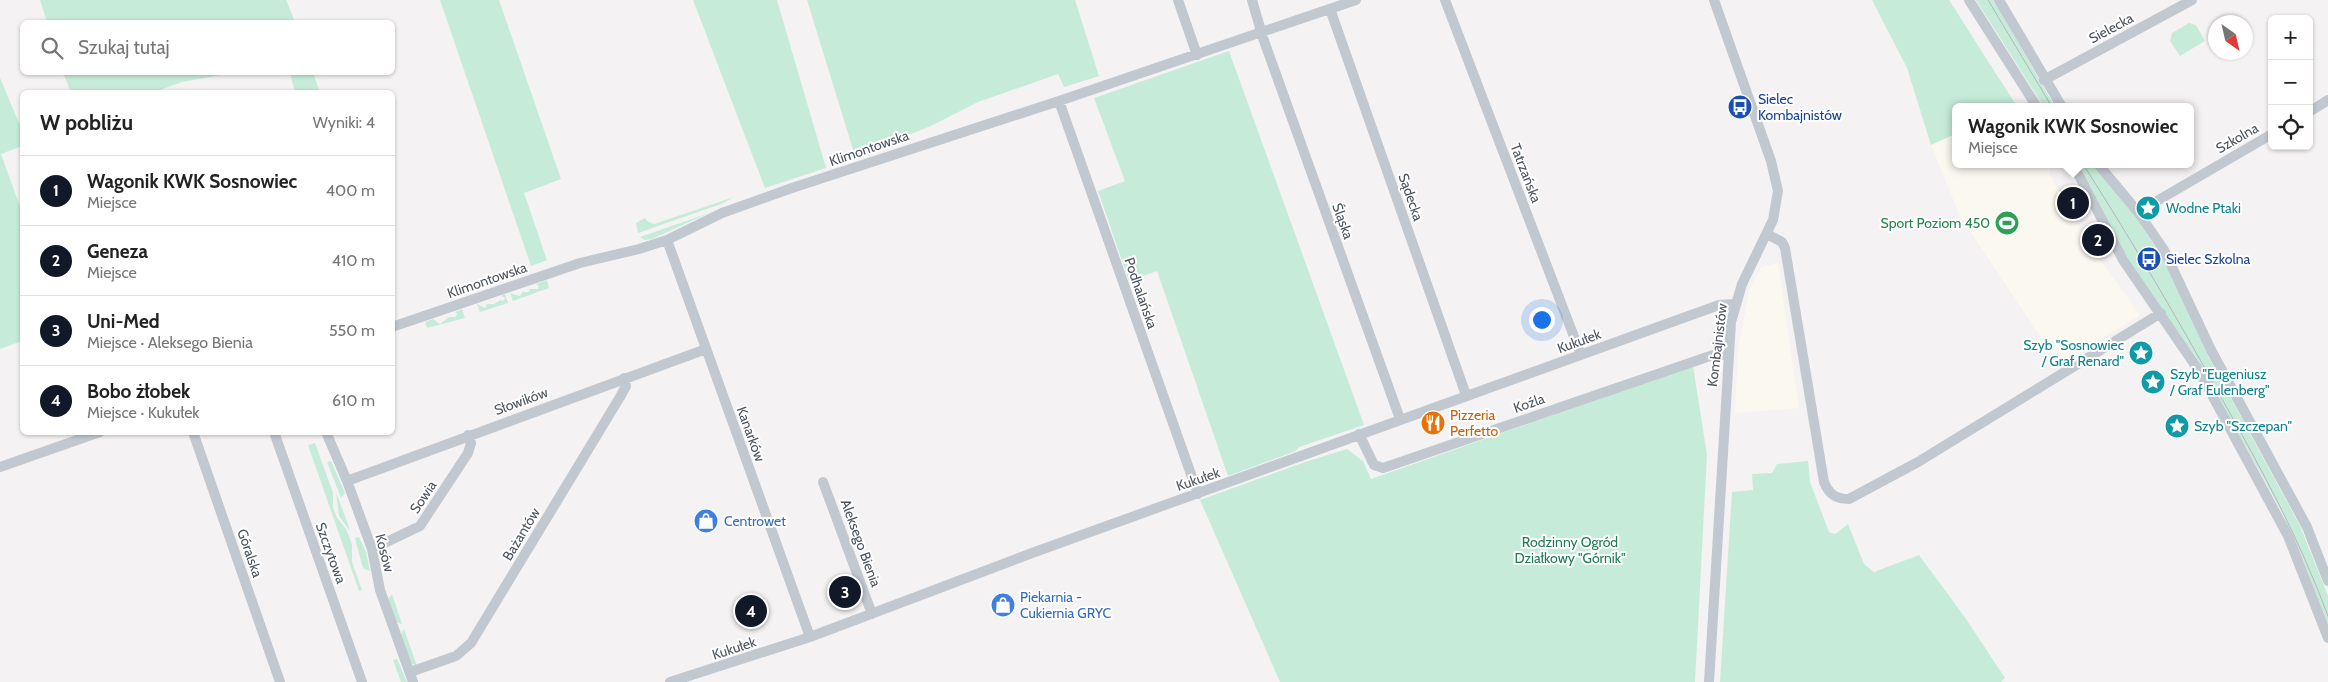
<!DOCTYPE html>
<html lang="pl">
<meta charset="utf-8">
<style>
body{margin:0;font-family:Cabin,sans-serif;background:#f2f2f2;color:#222}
.controls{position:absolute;right:15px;top:15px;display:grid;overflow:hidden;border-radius:8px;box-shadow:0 1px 4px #0004}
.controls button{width:45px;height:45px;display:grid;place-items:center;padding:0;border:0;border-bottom:1px solid #e0e0e0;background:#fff;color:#222;font:25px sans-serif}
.compass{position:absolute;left:2208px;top:15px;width:45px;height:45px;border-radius:50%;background:#fff;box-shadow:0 1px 4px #0004;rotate:146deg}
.you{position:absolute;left:1541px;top:319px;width:18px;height:18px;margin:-12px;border:4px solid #fff;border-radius:50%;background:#1a73e8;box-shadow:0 0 0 8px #1a73e833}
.badge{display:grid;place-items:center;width:32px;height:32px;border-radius:50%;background:#111827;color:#fff;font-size:16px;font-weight:700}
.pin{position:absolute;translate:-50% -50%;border:2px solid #fff;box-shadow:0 1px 5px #0006}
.popup{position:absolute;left:1952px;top:103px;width:242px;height:65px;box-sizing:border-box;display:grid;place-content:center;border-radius:8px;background:#fff;filter:drop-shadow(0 1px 4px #0005);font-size:16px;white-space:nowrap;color:#767676}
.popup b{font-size:19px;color:#222}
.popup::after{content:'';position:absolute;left:50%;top:100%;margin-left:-10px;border:10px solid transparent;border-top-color:#fff}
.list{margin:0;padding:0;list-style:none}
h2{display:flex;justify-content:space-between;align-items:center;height:65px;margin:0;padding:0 20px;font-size:21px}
h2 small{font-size:16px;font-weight:400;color:#767676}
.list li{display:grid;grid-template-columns:32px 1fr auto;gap:15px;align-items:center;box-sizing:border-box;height:70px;padding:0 20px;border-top:1px solid #e0e0e0}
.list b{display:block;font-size:19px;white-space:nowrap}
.list p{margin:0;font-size:16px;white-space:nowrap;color:#767676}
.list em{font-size:16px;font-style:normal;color:#767676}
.icon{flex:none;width:28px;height:28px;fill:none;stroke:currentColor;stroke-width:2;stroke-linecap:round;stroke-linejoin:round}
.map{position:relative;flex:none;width:2328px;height:682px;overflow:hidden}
.search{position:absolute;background:#fff;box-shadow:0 1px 4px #0004;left:20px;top:20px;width:375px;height:55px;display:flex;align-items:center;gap:12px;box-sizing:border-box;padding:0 18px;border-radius:8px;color:#767676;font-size:19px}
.panel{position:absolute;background:#fff;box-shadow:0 1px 4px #0004;left:20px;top:90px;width:375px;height:345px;border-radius:8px}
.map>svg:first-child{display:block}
.commercial{fill:#fbf9ef}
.green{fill:#c6ecd9}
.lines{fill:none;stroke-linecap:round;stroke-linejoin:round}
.minor{stroke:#c1c8cf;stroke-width:10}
.tram{stroke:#b5b6bb;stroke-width:1}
.labels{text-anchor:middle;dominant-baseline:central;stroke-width:4;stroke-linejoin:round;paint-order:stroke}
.street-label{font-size:14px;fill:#4b535e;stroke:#fff}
.transit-label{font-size:14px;fill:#164399;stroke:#fff;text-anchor:start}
.culture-label{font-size:14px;fill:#0d838f;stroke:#fff;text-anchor:start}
.leisure-label{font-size:14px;fill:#27864d;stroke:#fff;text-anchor:end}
.food-label{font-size:14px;fill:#c56008;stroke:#fff;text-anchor:start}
.shop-label{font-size:14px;fill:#366cbe;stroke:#fff;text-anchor:start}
.park-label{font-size:14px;fill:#217a57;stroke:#fff}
</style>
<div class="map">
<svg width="2328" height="682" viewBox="0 0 2328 682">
<rect width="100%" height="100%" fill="#f4f2f2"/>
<path class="commercial" d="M1955,134L1956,164H2049L2050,175L2085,239L2140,315L2059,365L1960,216L1931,145Z
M1778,263L1799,408L1735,413L1738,349L1749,291L1761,267Z"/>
<path class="green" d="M40,0H286L295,22H47Z
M440,0H499L561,179L524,193L547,260L531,266Z
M693,0H777L826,168L765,188Z
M807,0H1075L1099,76L1064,87L1058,74L978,102L931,126L855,156Z
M1872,0H1949L2016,105L1956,107L1955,134L1931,145L1907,68Z
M1976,0H1994L2055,107H2044Z
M2189,23L2196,25L2205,41L2180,56L2170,41L2172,33Z
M1229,51L1364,425L1299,447L1296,451L1228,476L1157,271L1129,281L1098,191L1125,181L1094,98Z
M63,73V72L232,73L182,82L154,92H71Z
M290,73H313L320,92H295Z
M0,78L22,130V146L1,154L22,212V341L0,349Z
M2079,164H2092L2132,211L2163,259L2209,358L2300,526L2328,596V624L2284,516L2196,357L2136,273L2121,248Z
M734,197L721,204L638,233L636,223L645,218L647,221L654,224Z
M709,213L652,239L645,240L640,237Z
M547,280L549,288L513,301L510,293L520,296L522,292H529L530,289H538L539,286L536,284Z
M505,294L508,303L480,312L477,304L485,308L487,304H494L500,300L503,301L505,298L501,296Z
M462,309L465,318L427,328L425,322L433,319L440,324L449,317H455L457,314L455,312Z
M1693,366L1707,455L1695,682H1280L1200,500L1305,462L1347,449L1363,461L1371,479Z
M315,443L333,493V507L337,518L346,529L352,544V562L362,590L359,591L308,445Z
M331,461L345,493L341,498L327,462Z
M1808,461L1810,482L1829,532L1835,534L1848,524L1864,564L1874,572L1919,555L1964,616L2005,678L2001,682H1720L1732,492L1753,490L1752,474L1772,473L1777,464Z
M336,492L349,527L350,531L339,516Z
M359,537L366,552L370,571L364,569L362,565L355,538Z
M392,594L402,624L396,622L388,599Z
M404,629L417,666L411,663L401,634Z
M397,659L407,682H401L393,660Z"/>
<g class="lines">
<path class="minor" d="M1178,0L1197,55
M1252,0L1263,38L1400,419
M1445,0L1581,355
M1969,0L2037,107
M1999,0L2062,107
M1330,9L1466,395
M2044,80L2192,0
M1059,101L1198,494
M2309,112L2328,100
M2073,164L2123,260L2199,371L2288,536L2328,638
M2098,164L2138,212L2164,250L2211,350L2307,527L2328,581
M2138,212L2272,134
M1767,234L1782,242L1785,248L1824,482C1829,494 1835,499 1849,499L1918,462L2161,313
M667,240L810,637
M392,327L580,263L639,249L667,240L722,213L792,188L1059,101L1356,0
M193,432L280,682
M274,432L362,682
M326,432L347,481L372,549L380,590L413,682
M1359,434L1374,465L1383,468L1713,355H1727
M0,467L100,432
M347,481L706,349
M823,482L872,614
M372,549L420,526L468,453L471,443L468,435
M410,672L456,656L471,643L620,397L626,386L624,378
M670,682L810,637L1032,553L1719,305L1735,304
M1709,682L1731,322L1742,284L1773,220L1778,191L1771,161L1714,0"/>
<path class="tram" d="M1988,0L2052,107
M2083,164C2132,241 2178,319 2222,399C2262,470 2300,540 2328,616"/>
</g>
<defs>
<symbol id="bus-disc" viewBox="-11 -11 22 22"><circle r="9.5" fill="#1a4fb4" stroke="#fff"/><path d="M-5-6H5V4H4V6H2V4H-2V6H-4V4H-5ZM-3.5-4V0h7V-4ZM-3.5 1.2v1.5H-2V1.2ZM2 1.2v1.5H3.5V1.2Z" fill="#fff"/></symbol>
<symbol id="sight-disc" viewBox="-11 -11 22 22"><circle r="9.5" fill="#0f9aa8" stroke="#fff"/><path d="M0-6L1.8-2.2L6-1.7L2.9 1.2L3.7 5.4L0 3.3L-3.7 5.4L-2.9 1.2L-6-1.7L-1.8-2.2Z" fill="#fff"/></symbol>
<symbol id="stadium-disc" viewBox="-11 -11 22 22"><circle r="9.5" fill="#2e9e5b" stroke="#fff"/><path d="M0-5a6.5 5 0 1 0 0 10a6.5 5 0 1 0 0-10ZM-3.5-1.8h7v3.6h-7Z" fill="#fff"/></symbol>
<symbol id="restaurant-disc" viewBox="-11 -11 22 22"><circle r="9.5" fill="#e8710a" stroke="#fff"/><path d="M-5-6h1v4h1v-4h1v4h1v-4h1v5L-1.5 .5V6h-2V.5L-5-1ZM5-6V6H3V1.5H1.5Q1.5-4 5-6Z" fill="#fff"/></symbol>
<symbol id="shop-disc" viewBox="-11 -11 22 22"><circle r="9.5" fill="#3f7fe0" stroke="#fff"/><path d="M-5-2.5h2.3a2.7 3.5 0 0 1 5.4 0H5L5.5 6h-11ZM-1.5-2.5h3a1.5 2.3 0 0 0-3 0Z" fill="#fff"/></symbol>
</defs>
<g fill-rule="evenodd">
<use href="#bus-disc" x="1726" y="93" width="28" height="28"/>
<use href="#sight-disc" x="2134" y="194" width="28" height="28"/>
<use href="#stadium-disc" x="1993" y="209" width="28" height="28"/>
<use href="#bus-disc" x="2135" y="245" width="28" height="28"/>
<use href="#sight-disc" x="2127" y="339" width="28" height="28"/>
<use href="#sight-disc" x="2139" y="368" width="28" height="28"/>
<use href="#restaurant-disc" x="1419" y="409" width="28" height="28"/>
<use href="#sight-disc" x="2163" y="412" width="28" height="28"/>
<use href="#shop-disc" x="692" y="507" width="28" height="28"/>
<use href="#shop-disc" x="989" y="591" width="28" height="28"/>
</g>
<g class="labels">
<g class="street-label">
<text transform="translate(2111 28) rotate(-28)">Sielecka</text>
<text transform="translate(2237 138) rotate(-30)">Szkolna</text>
<text transform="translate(869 148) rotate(-19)">Klimontowska</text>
<text transform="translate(1526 173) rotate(69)">Tatrzańska</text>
<text transform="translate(1411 197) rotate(71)">Sądecka</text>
<text transform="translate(1343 221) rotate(70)">Śląska</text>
<text transform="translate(487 280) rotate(-19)">Klimontowska</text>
<text transform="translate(1141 293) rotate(71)">Podhalańska</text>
<text transform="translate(1579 341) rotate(-20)">Kukułek</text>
<text transform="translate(1717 345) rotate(-83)">Kombajnistów</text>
<text transform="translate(521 401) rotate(-20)">Słowików</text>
<text transform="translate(1529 403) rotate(-19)">Koźla</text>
<text transform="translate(751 434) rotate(70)">Kanarków</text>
<text transform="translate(1198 479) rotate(-19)">Kukułek</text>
<text transform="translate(423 497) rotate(-56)">Sowia</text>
<text transform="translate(521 534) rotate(-59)">Bażantów</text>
<text transform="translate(861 543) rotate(70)">Aleksego Bienia</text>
<text transform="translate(250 553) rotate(71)">Góralska</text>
<text transform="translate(331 553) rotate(70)">Szczytowa</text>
<text transform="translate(385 553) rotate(75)">Kosów</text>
<text transform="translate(734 648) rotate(-18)">Kukułek</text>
</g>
<g class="transit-label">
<text x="1758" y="99">Sielec<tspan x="1758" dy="16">Kombajnistów</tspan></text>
<text x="2166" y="259">Sielec Szkolna</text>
</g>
<g class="culture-label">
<text x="2166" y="208">Wodne Ptaki</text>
<text x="2124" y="345" text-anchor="end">Szyb "Sosnowiec<tspan x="2124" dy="16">/ Graf Renard"</tspan></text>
<text x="2170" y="374">Szyb "Eugeniusz<tspan x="2170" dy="16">/ Graf Eulenberg"</tspan></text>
<text x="2194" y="426">Szyb "Szczepan"</text>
</g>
<g class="leisure-label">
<text x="1990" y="223">Sport Poziom 450</text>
</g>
<g class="food-label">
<text x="1450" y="415">Pizzeria<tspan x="1450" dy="16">Perfetto</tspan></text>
</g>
<g class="shop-label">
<text x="724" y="521">Centrowet</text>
<text x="1020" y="597">Piekarnia -<tspan x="1020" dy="16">Cukiernia GRYC</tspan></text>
</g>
<g class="park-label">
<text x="1570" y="542">Rodzinny Ogród<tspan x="1570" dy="16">Działkowy "Górnik"</tspan></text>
</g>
</g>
</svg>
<div class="controls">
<button>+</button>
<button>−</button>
<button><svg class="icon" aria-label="locate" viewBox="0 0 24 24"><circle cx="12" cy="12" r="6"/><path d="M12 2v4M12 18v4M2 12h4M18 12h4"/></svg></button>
</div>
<svg class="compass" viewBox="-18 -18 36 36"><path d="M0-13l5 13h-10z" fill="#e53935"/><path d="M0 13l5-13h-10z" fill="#767676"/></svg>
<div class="you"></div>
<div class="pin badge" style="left:2073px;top:203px">1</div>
<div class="popup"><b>Wagonik KWK Sosnowiec</b>Miejsce</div>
<div class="pin badge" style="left:2098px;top:240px">2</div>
<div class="pin badge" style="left:845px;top:592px">3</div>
<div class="pin badge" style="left:751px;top:611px">4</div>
<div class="search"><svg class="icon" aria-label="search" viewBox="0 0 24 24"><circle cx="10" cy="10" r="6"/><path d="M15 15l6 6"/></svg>Szukaj tutaj</div>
<section class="panel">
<h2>W pobliżu<small>Wyniki: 4</small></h2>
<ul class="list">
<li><span class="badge">1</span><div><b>Wagonik KWK Sosnowiec</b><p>Miejsce</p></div><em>400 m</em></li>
<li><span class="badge">2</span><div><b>Geneza</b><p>Miejsce</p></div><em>410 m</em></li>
<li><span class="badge">3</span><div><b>Uni-Med</b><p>Miejsce · Aleksego Bienia</p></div><em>550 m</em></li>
<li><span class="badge">4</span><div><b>Bobo żłobek</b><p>Miejsce · Kukułek</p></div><em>610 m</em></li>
</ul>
</section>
</div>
